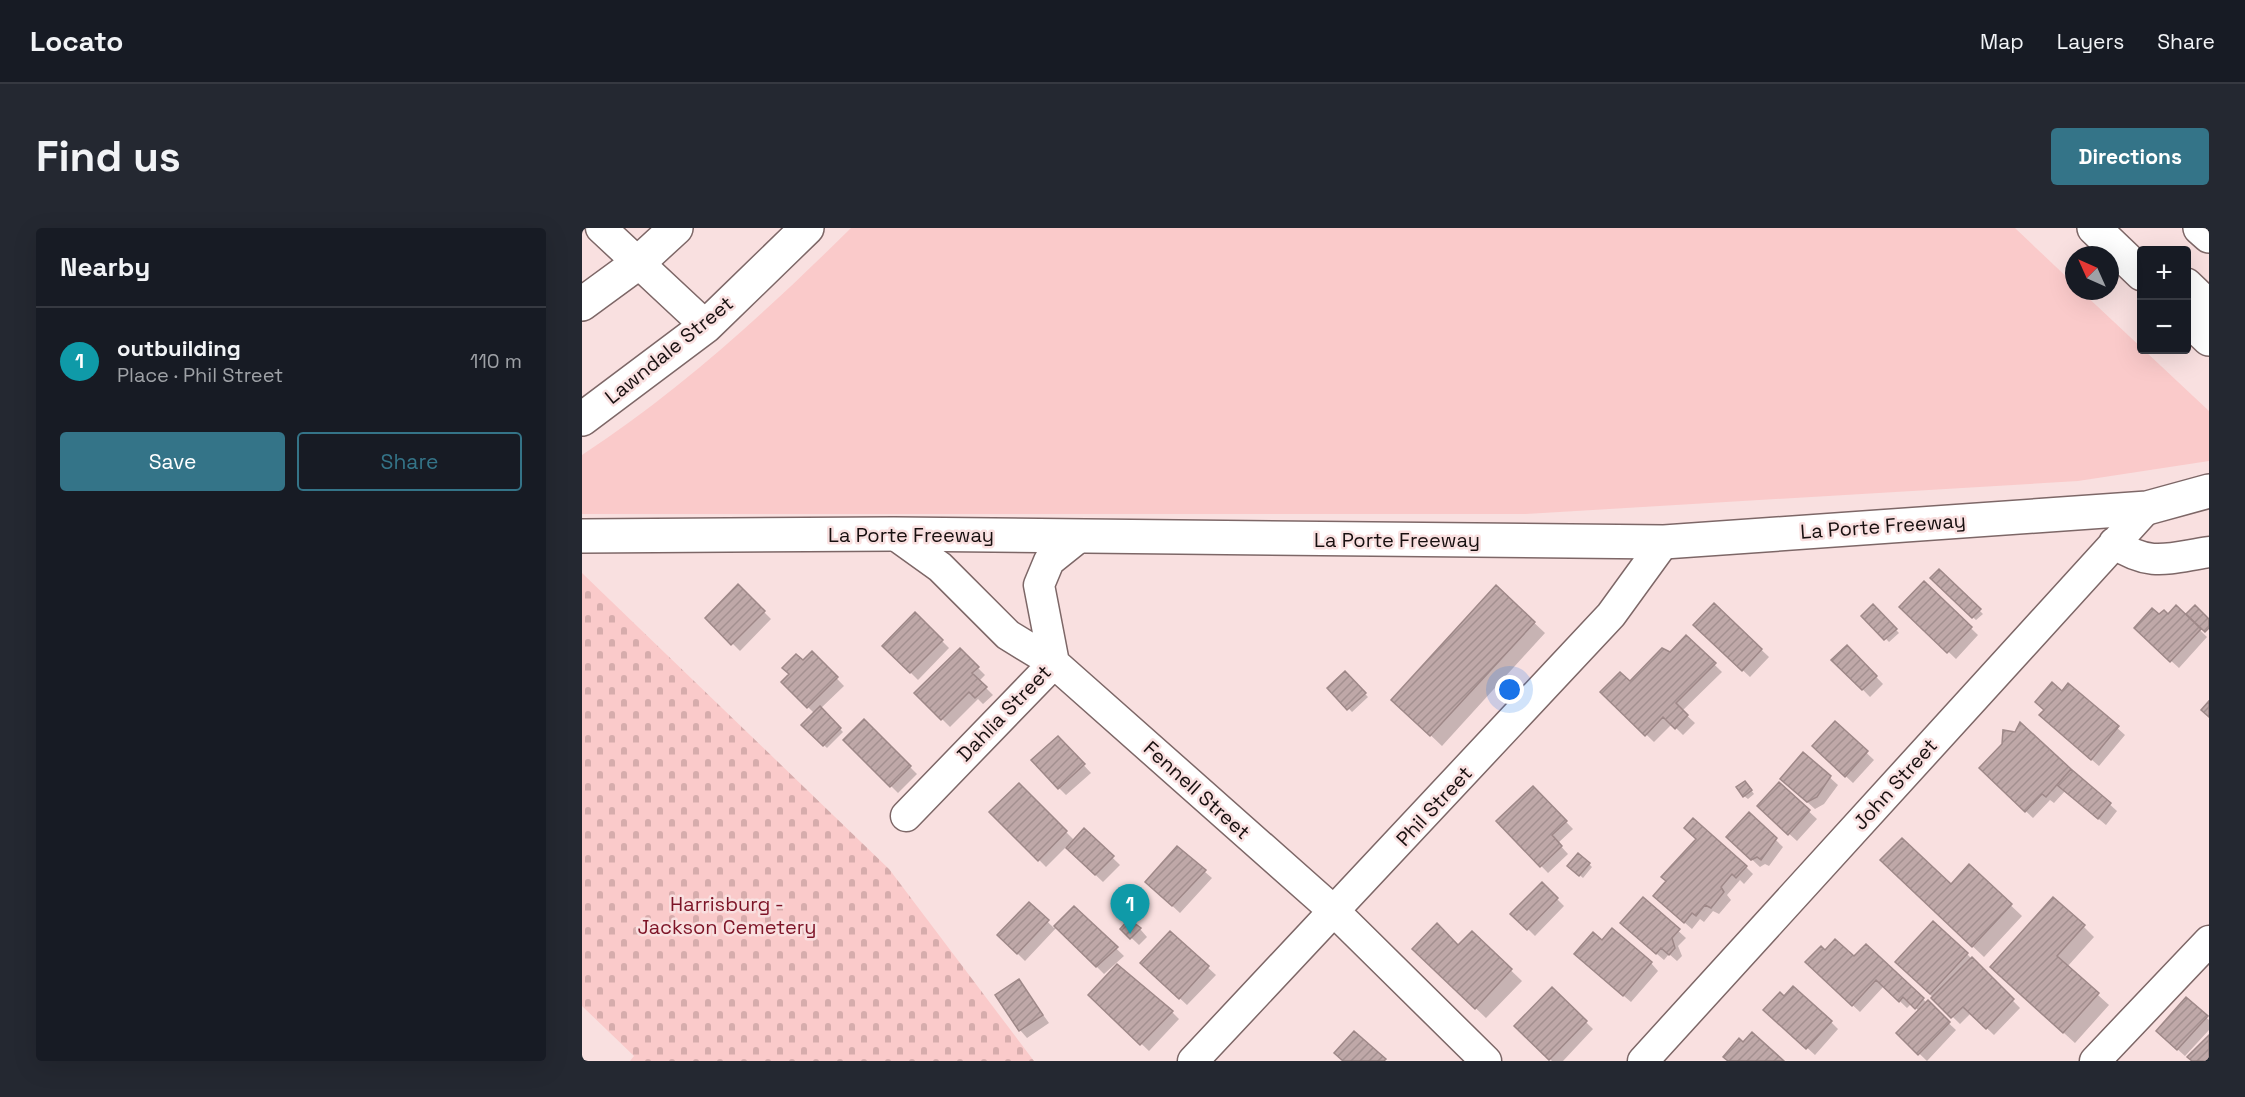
<!DOCTYPE html>
<meta charset="utf-8">
<style>
body{margin:0;font-family:"Space Grotesk",sans-serif;background:#242831;color:#f1f3f6}
.controls{position:absolute;right:18px;top:18px;display:grid;overflow:hidden;border-radius:6px;box-shadow:0 6px 24px #0002}
.controls button{width:54px;height:54px;display:grid;place-items:center;padding:0;border:0;border-bottom:2px solid #363941;background:#171b24;color:#f1f3f6;font:30px sans-serif}
.compass{position:absolute;left:1483px;top:18px;width:54px;height:54px;border-radius:50%;background:#171b24;box-shadow:0 6px 24px #0002;rotate:315deg}
.you{position:absolute;left:928px;top:462px;width:21px;height:21px;margin:-15px;border:4px solid #fff;border-radius:50%;background:#1a73e8;box-shadow:0 0 0 9px #1a73e833}
.badge{display:grid;place-items:center;width:39px;height:39px;border-radius:50%;background:#347488;color:#fff;font-size:20px;font-weight:700}
.pin{position:absolute;translate:-50% -50px;filter:drop-shadow(0 2px 3px #0008)}
.pin::after{content:'';position:absolute;top:32px;width:21px;height:18px;background:inherit;clip-path:polygon(0 0,100% 0,50% 100%)}
.list{margin:0;padding:0;list-style:none}
h2{display:flex;justify-content:space-between;align-items:center;height:78px;margin:0;padding:0 24px;font-size:26px}
h2 small{font-size:20px;font-weight:400;color:#9ea1a6}
.list li{display:grid;grid-template-columns:39px 1fr auto;gap:18px;align-items:center;box-sizing:border-box;height:108px;padding:0 24px;border-top:2px solid #363941}
.list b{display:block;font-size:22px;white-space:nowrap}
.list p{margin:0;font-size:20px;white-space:nowrap;color:#9ea1a6}
.list em{font-size:20px;font-style:normal;color:#9ea1a6}
.actions{display:flex;gap:12px;padding:18px 24px}
.actions a{flex:1;padding:14px 0;border:2px solid #347488;border-radius:6px;text-align:center;font-size:21px;color:#347488}
.actions .main{background:#347488;color:#fff}
.map{position:relative;flex:none;width:1627px;height:833px;overflow:hidden;border-radius:6px}
header{display:flex;align-items:center;gap:36px;box-sizing:border-box;height:84px;padding:0 30px;background:#171b24;border-bottom:2px solid #363941}
header strong{font-size:28px}
nav{display:flex;gap:33px;margin-inline-start:auto;font-size:21px}
.intro{display:flex;align-items:center;justify-content:space-between;box-sizing:border-box;height:144px;padding:0 36px}
h1{margin:0;font-size:42px}
.button{padding:15px 27px;border-radius:6px;background:#347488;color:#fff;font-size:21px;font-weight:700}
main{display:flex;gap:36px;padding:0 36px}
aside{flex:1;background:#171b24;border-radius:6px;box-shadow:0 6px 24px #0002}
.map>svg:first-child{display:block}
.green{fill:#facaca}
.cemetery{fill:url(#cemetery-stones)}
.shadow{fill:#0003}
.building{fill:url(#building-hatch);stroke:#9e8888;stroke-width:1.5}
.lines{fill:none;stroke-linecap:round;stroke-linejoin:round}
.minor-casing{stroke:#7d6767;stroke-width:33}
.major-casing{stroke:#7d6767;stroke-width:36}
.minor{stroke:#fff;stroke-width:30}
.major{stroke:#fff;stroke-width:33}
.labels{text-anchor:middle;dominant-baseline:central;stroke-width:5;stroke-linejoin:round;paint-order:stroke}
.street-label{font-size:20px;fill:#181010;stroke:#f9e0e0}
.park-label{font-size:20px;fill:#7d1427;stroke:#f9e0e0}
</style>
<header>
<strong>Locato</strong>
<nav><a>Map</a><a>Layers</a><a>Share</a></nav>
</header>
<div class="intro"><h1>Find us</h1><a class="button">Directions</a></div>
<main>
<aside>
<h2>Nearby<small></small></h2>
<ul class="list">
<li><span class="badge" style="background:#0f9aa8">1</span><div><b>outbuilding</b><p>Place · Phil Street</p></div><em>110 m</em></li>
</ul>
<div class="actions"><a class="main">Save</a><a>Share</a></div>
</aside>
<div class="map">
<svg width="1627" height="833" viewBox="0 0 1627 833">
<defs>
<pattern id="cemetery-stones" width="16" height="16" patternUnits="userSpaceOnUse" patternTransform="scale(1.5)"><rect width="16" height="16" fill="#facaca"/><path d="M2 7V4a2 2 0 0 1 4 0v3zM10 15v-3a2 2 0 0 1 4 0v3z" fill="#d6acac"/></pattern>
<pattern id="building-hatch" width="6" height="6" patternUnits="userSpaceOnUse" patternTransform="scale(1.5)"><rect width="6" height="6" fill="#bfa8a8"/><path d="M-1 1l2-2M0 6l6-6M5 7l2-2" fill="none" stroke="#a39090"/></pattern>
</defs>
<rect width="100%" height="100%" fill="#f9e0e0"/>
<path class="green" d="M269,0H1433L1492,56V63H1499L1627,183V233L1496,253L944,286H0V227C98,163 186,82 269,0Z"/>
<path class="cemetery" d="M0,345L307,641L452,833H48L52,828L0,778Z"/>
<path class="shadow" d="M1357,343L1401,386L1394,392L1350,350Z
M1342,355L1396,407L1374,431L1320,379Z
M156,358L189,391L158,423L125,390Z
M914,359L963,405L860,518L822,482Z
M1132,377L1187,429L1168,449L1113,397Z
M1291,378L1317,405L1307,414L1282,388Z
M1594,379L1625,409L1597,440L1561,407L1577,388H1586Z
M333,386L367,420L336,452L302,418Z
M1104,409L1140,444L1100,483L1113,495L1101,507L1090,496L1072,514L1020,464L1048,455L1088,425Z
M1265,419L1301,456L1288,469L1252,432Z
M378,422L403,447L397,453L411,467L401,476L396,471L368,499L334,465Z
M230,425L262,458L238,481L261,504L245,520L221,497L233,486L201,454Z
M763,445L786,469L770,484L747,460Z
M1487,457L1543,507L1517,538L1466,494Z
M282,493L335,546L316,565L263,512Z
M1253,495L1292,532L1271,555L1239,525Z
M1439,496L1535,583L1524,597L1483,563L1472,575L1468,572L1451,590L1399,540L1434,506Z
M483,517L509,545L484,567L477,560Z
M1222,526L1256,557L1242,576L1233,581L1207,558Z
M1197,556L1235,591L1215,613L1184,585Z
M437,557L493,613L502,602L538,637L521,654L484,619L464,639L410,584Z
M1166,558L1172,566L1166,571L1162,568Z
M951,560L991,601L976,615L986,626L966,645L916,593Z
M1167,586L1201,619L1187,638L1183,636L1178,639L1146,609Z
M595,620L630,650L598,685L572,661Z
M1007,636L1010,639L1001,650L991,641Z
M1387,638L1440,688L1402,729L1311,643L1369,658Z
M1164,639L1171,646L1162,656L1158,652L1145,667L1149,672L1137,686L1131,683L1122,694L1118,691L1110,701L1081,676Z
M960,656L982,678L953,708L931,686Z
M1061,671L1104,710L1096,718L1100,728L1095,733L1087,726L1082,732L1047,702Z
M447,676L472,700L492,680L542,728L522,746L475,699L443,733L417,707Z
M1501,698L1512,709L1485,739L1527,777L1493,815L1421,750Z
M540,701H558L565,709L557,717Z
M588,705L634,747L605,777L560,735Z
M890,705L940,753L904,790L843,732L876,719Z
M1020,714L1069,735L1076,743L1049,774L1001,733Z
M1284,718L1374,802L1345,833L1316,805L1337,783L1329,776L1325,780L1302,758L1278,784L1233,742L1243,724L1272,730Z
M1385,726L1438,780L1412,807L1389,785L1378,796L1322,741Z
M437,753L467,795L445,810L438,802Z
M970,761L1011,801L981,833H970L934,798Z
M508,767L590,784L597,791L567,823Z
M1604,771L1627,792V802L1603,828L1583,810Z
M1191,789L1249,794L1256,801L1233,827Z"/>
<path class="building" d="M1357,341L1399,381L1390,390L1348,350Z
M1342,353L1390,399L1365,425L1317,379Z
M156,356L183,383L149,417L123,390Z
M914,357L953,394L848,508L809,472Z
M1132,375L1180,421L1160,443L1111,397Z
M1291,376L1315,401L1302,412L1279,388Z
M1594,377L1619,401L1588,434L1552,400L1570,380L1577,386L1582,382L1586,386Z
M1613,377L1627,391V400L1623,404L1604,386Z
M333,384L361,412L328,445L300,418Z
M1104,407L1134,435L1094,475L1106,487L1093,501L1081,489L1063,508L1018,464L1038,444L1048,453L1080,420L1088,424Z
M1265,417L1295,448L1280,462L1249,432Z
M378,420L397,439L390,445L405,459L393,470L387,464L359,492L332,465Z
M230,423L256,449L225,480L199,454L207,446L200,440L214,426L221,432Z
M763,443L784,465L765,482L745,460Z
M1470,454L1480,463L1486,455L1537,498L1509,532L1457,487L1462,482L1453,474Z
M1627,473V489L1619,482Z
M238,478L259,500L241,518L219,497Z
M282,491L329,538L308,559L261,512Z
M1253,493L1286,523L1263,549L1230,518Z
M1438,494L1489,541L1464,569L1460,566L1443,584L1397,540L1420,516L1421,502L1433,504Z
M476,508L503,536L476,561L449,532Z
M1221,524L1249,548L1235,569L1225,574L1198,551Z
M1489,541L1529,575L1516,591L1475,557Z
M1163,553L1170,562L1161,569L1154,559Z
M1197,554L1228,582L1206,607L1175,578Z
M437,555L485,603L456,633L407,584Z
M951,558L985,593L970,607L980,618L958,639L914,593Z
M1167,584L1195,610L1179,632L1175,629L1169,632L1144,609Z
M1111,590L1165,638L1154,650L1150,646L1139,659L1142,664L1129,680L1123,677L1114,688L1110,685L1102,695L1071,668L1084,653L1079,649L1114,611L1102,600Z
M502,600L532,628L513,647L484,620Z
M1320,610L1369,656L1387,636L1430,676L1390,719L1298,632Z
M595,618L624,642L590,678L563,654Z
M996,625L1008,635L997,648L985,638Z
M960,654L976,670L945,702L928,686Z
M1061,669L1098,701L1090,710L1093,720L1087,727L1079,720L1074,726L1038,695Z
M1471,669L1503,697L1475,728L1517,765L1481,805L1408,739Z
M447,674L467,692L435,726L415,707Z
M492,678L536,719L514,739L472,698Z
M547,691L559,700L548,711L538,701Z
M1351,693L1386,725L1348,766L1313,734Z
M855,695L876,717L890,703L930,741L893,781L830,721Z
M1030,700L1070,734L1041,768L992,726L1011,704L1020,712Z
M588,703L627,738L597,771L558,735Z
M1253,711L1272,728L1284,716L1342,770L1333,781L1321,769L1317,774L1294,752L1270,778L1223,734L1239,718L1243,722Z
M1390,729L1432,771L1404,801L1381,779L1369,790L1349,770Z
M535,736L591,783L558,817L506,767Z
M437,751L461,787L437,803L413,767Z
M1211,758L1250,793L1224,821L1181,782L1198,764L1202,768Z
M970,759L1005,793L967,832L932,798Z
M1604,769L1626,788L1595,822L1574,803Z
M1346,772L1368,794L1336,827L1314,805Z
M772,803L804,831L802,833H761L752,825Z
M1170,804L1202,833H1146L1141,829L1157,810L1161,814Z
M1627,807V833H1610L1605,829Z"/>
<g class="lines">
<defs>
<path id="minor" d="M19,0L124,98
M312,306L358,339L426,407L472,435L753,684L904,833
M1532,315C1568,340 1587,330 1627,324
M472,435L457,357L467,333L497,309
M324,588L472,435
M611,833L1029,387L1082,314
M1061,833L1565,280
M1513,833L1627,713"/>
<path id="major" d="M1512,0L1560,46
M1618,0L1627,8
M1604,57L1627,79
M0,76L56,35L94,0
M1604,89L1627,111
M0,191L124,98L225,0
M0,308L312,306L1082,314L1565,280L1627,263"/>
</defs>
<use href="#minor" class="minor-casing"/>
<use href="#major" class="major-casing"/>
<use href="#minor" class="minor"/>
<use href="#major" class="major"/>
</g>
<g class="labels">
<g class="street-label">
<text transform="translate(87 122) rotate(-39)">Lawndale Street</text>
<text transform="translate(1301 298) rotate(-4)">La Porte Freeway</text>
<text x="329" y="307">La Porte Freeway</text>
<text x="815" y="312">La Porte Freeway</text>
<text transform="translate(422 485) rotate(-46)">Dahlia Street</text>
<text transform="translate(1313 556) rotate(-48)">John Street</text>
<text transform="translate(615 562) rotate(42)">Fennell Street</text>
<text transform="translate(852 578) rotate(-47)">Phil Street</text>
</g>
<g class="park-label">
<text x="145" y="676">Harrisburg -<tspan x="145" dy="23">Jackson Cemetery</tspan></text>
</g>
</g>
</svg>
<div class="controls">
<button>+</button>
<button>−</button>
</div>
<svg class="compass" viewBox="-18 -18 36 36"><path d="M0-13l5 13h-10z" fill="#e53935"/><path d="M0 13l5-13h-10z" fill="#9ea1a6"/></svg>
<div class="you"></div>
<div class="pin badge" style="left:548px;top:706px;background:#0f9aa8">1</div>
</div>
</main>
